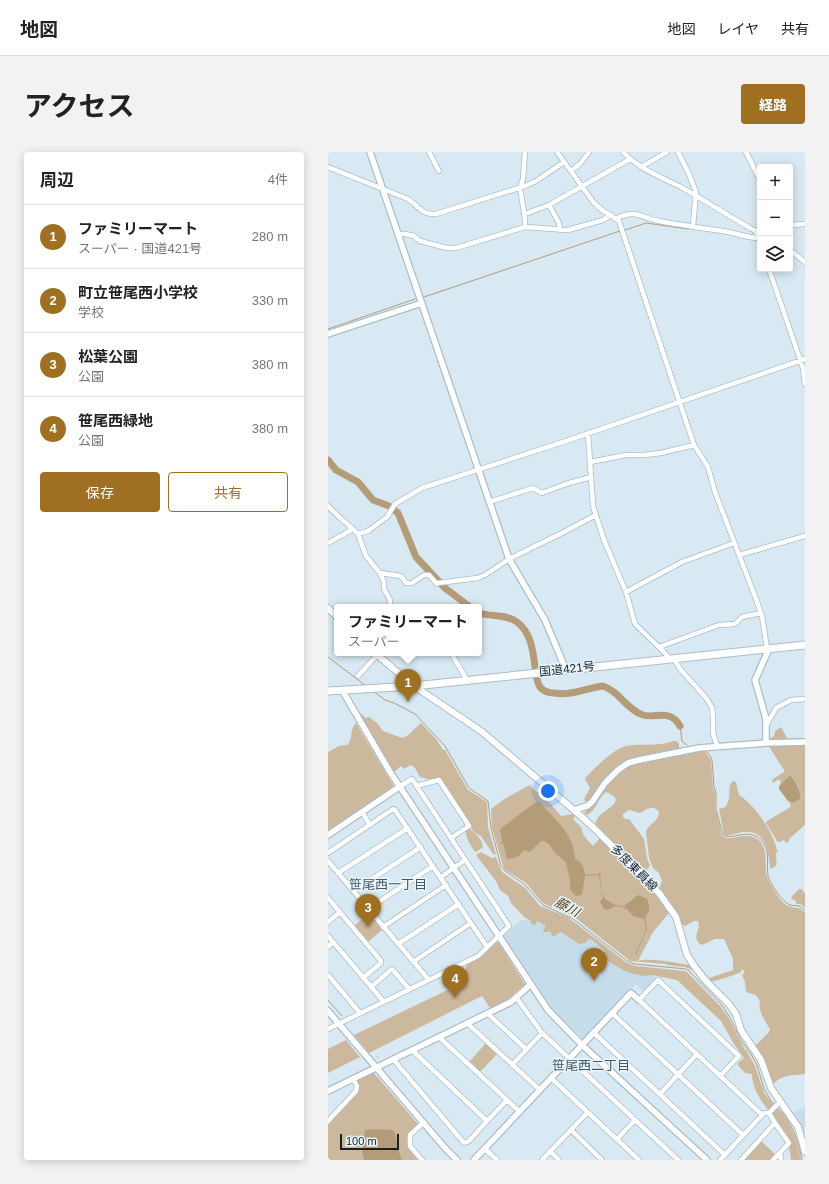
<!DOCTYPE html>
<html lang="ja">
<meta charset="utf-8">
<style>
body{margin:0;font-family:Helvetica,"Noto Sans JP",sans-serif;background:#f2f2f2;color:#222}
.controls{position:absolute;right:12px;top:12px;display:grid;overflow:hidden;border-radius:4px;box-shadow:0 2px 10px #0003}
.controls button{width:36px;height:36px;display:grid;place-items:center;padding:0;border:0;border-bottom:1px solid #e0e0e0;background:#fff;color:#222;font:20px sans-serif}
.scale{position:absolute;left:12px;bottom:10px;width:59px;box-sizing:border-box;padding-left:4px;border:2px solid #1a2024;border-top:0;font-size:11px;line-height:14px;white-space:nowrap;color:#1a2024;-webkit-text-stroke:3px #e8f6fe;paint-order:stroke}
.you{position:absolute;left:220px;top:639px;width:14px;height:14px;margin:-10px;border:3px solid #fff;border-radius:50%;background:#1a73e8;box-shadow:0 0 0 6px #1a73e833}
.badge{display:grid;place-items:center;width:26px;height:26px;border-radius:50%;background:#9f7022;color:#fff;font-size:13px;font-weight:700}
.pin{position:absolute;translate:-50% -33px;filter:drop-shadow(0 1px 2px #0008)}
.pin::after{content:'';position:absolute;top:21px;width:14px;height:12px;background:inherit;clip-path:polygon(0 0,100% 0,50% 100%)}
.popup{position:absolute;left:6px;top:452px;width:148px;height:52px;box-sizing:border-box;display:grid;place-content:center;border-radius:4px;background:#fff;filter:drop-shadow(0 1px 3px #0005);font-size:13px;white-space:nowrap;color:#767676}
.popup b{font-size:15px;color:#222}
.popup::after{content:'';position:absolute;left:50%;top:100%;margin-left:-8px;border:8px solid transparent;border-top-color:#fff}
.list{margin:0;padding:0;list-style:none}
h2{display:flex;justify-content:space-between;align-items:center;height:52px;margin:0;padding:0 16px;font-size:17px}
h2 small{font-size:13px;font-weight:400;color:#767676}
.list li{display:grid;grid-template-columns:26px 1fr auto;gap:12px;align-items:center;box-sizing:border-box;height:64px;padding:0 16px;border-top:1px solid #e0e0e0}
.list b{display:block;font-size:15px;white-space:nowrap}
.list p{margin:0;font-size:13px;white-space:nowrap;color:#767676}
.list em{font-size:13px;font-style:normal;color:#767676}
.actions{display:flex;gap:8px;padding:12px 16px}
.actions a{flex:1;padding:9px 0;border:1px solid #9f7022;border-radius:4px;text-align:center;font-size:14px;color:#9f7022}
.actions .main{background:#9f7022;color:#fff}
.icon{flex:none;width:22px;height:22px;fill:none;stroke:currentColor;stroke-width:2;stroke-linecap:round;stroke-linejoin:round}
.map{position:relative;flex:none;width:477px;height:1008px;overflow:hidden;border-radius:4px}
header{display:flex;align-items:center;gap:24px;box-sizing:border-box;height:56px;padding:0 20px;background:#fff;border-bottom:1px solid #e0e0e0}
header strong{font-size:19px}
nav{display:flex;gap:22px;margin-inline-start:auto;font-size:14px}
.intro{display:flex;align-items:center;justify-content:space-between;box-sizing:border-box;height:96px;padding:0 24px}
h1{margin:0;font-size:28px}
.button{padding:10px 18px;border-radius:4px;background:#9f7022;color:#fff;font-size:14px;font-weight:700}
main{display:flex;gap:24px;padding:0 24px}
aside{flex:1;background:#fff;border-radius:4px;box-shadow:0 2px 10px #0003}
.map>svg:first-child{display:block}
.built{fill:#c5dcea}
.green{fill:#ccb89d}
.water{fill:#b59c79}
.lines{fill:none;stroke-linecap:round;stroke-linejoin:round}
.stream{stroke:#b59c79;stroke-width:1}
.river{stroke:#b59c79;stroke-width:7}
.minor-casing{stroke:#acbdc6;stroke-width:6}
.tertiary-casing{stroke:#acbdc6;stroke-width:8}
.secondary-casing{stroke:#acbdc6;stroke-width:8}
.trunk-casing{stroke:#acbdc6;stroke-width:9}
.minor{stroke:#fff;stroke-width:4.5}
.tertiary{stroke:#fff;stroke-width:5.5}
.secondary{stroke:#fff;stroke-width:6}
.trunk{stroke:#fff;stroke-width:7}
.labels{text-anchor:middle;dominant-baseline:central;stroke-width:3;stroke-linejoin:round;paint-order:stroke}
.street-label{font-size:12px;fill:#1a2024;stroke:#e8f6fe}
.neighbourhood-label{font-size:13px;fill:#4a5961;stroke:#e8f6fe}
.water-label{font-size:13px;font-style:italic;fill:#583c11;stroke:#e8f6fe}
</style>
<header>
<strong>地図</strong>
<nav><a>地図</a><a>レイヤ</a><a>共有</a></nav>
</header>
<div class="intro"><h1>アクセス</h1><a class="button">経路</a></div>
<main>
<aside>
<h2>周辺<small>4件</small></h2>
<ul class="list">
<li><span class="badge">1</span><div><b>ファミリーマート</b><p>スーパー · 国道421号</p></div><em>280 m</em></li>
<li><span class="badge">2</span><div><b>町立笹尾西小学校</b><p>学校</p></div><em>330 m</em></li>
<li><span class="badge">3</span><div><b>松葉公園</b><p>公園</p></div><em>380 m</em></li>
<li><span class="badge">4</span><div><b>笹尾西緑地</b><p>公園</p></div><em>380 m</em></li>
</ul>
<div class="actions"><a class="main">保存</a><a>共有</a></div>
</aside>
<div class="map">
<svg width="477" height="1008" viewBox="0 0 477 1008">
<rect width="100%" height="100%" fill="#d8e9f3"/>
<path class="built" d="M197,768L209,769L216,773L218,774L220,780L230,782L233,779L245,788H264L277,799L274,803L301,821L316,824L324,823L330,826L316,840L308,832L257,887L254,886L225,858L177,786L176,783L192,769Z
M477,956V992L463,961Z"/>
<path class="green" d="M33,561L37,566L41,565L49,571L55,579L74,586L79,584L93,571L109,588L115,598H117L140,638L159,650L160,675L168,703L165,702L153,684L147,681L143,676L112,626L104,628L92,625L87,616L83,613L76,617L73,614L66,620L32,563Z
M28,571L65,633V637L0,680V600L11,594L19,593C26,586 21,577 28,571Z
M453,575L459,586H477V588H442L441,587L446,584L447,579Z
M345,589H349L351,592V597C329,601 301,603 284,619C275,627 269,638 263,647L259,650L257,649L256,647L262,636L257,627L258,625C268,615 285,597 298,594C314,591 330,595 345,589Z
M477,592V673L462,686L460,690L458,691L456,688L451,690L449,689L438,671L439,669L461,656L463,654L461,650L465,651L470,648C474,640 469,631 463,624H461L453,633L452,628H449L445,631L444,629L445,627L456,620V618L440,593Z
M375,597L383,608L385,636L387,641V657L389,663L394,684C403,691 416,678 429,687C443,697 434,714 440,727C443,734 454,752 460,754C467,757 471,754 477,760V922L459,924L451,927L444,933L427,894L440,881L442,877C438,871 429,857 432,849L428,843L418,840L417,830L414,823L417,820L414,817L413,820C409,822 387,830 383,829C382,828 382,827 381,826L405,818V807L396,787H387L374,793C366,789 368,782 371,775L370,769H366L357,774L353,772L348,759L331,737L334,729L333,726L331,721L325,716L321,706L318,679C322,671 331,669 331,660C325,652 319,657 312,661L301,658L295,662V665L297,667H301L316,687L319,706L322,714L317,720H314L268,674C266,660 287,658 288,647C285,643 282,641 278,640C270,646 268,659 259,663L256,661C259,657 263,654 266,650C273,641 278,630 287,623C309,605 347,602 375,597Z
M405,629L408,630L411,643C424,651 441,674 446,689C448,693 448,696 450,700L448,701C448,706 449,709 448,714L442,717C441,700 438,677 414,680C408,681 402,685 396,683L391,657L398,655C399,652 401,648 401,645C402,638 400,633 405,629Z
M202,633L206,638L215,643L233,664L246,662L247,664L245,667L253,675L256,684L265,694L272,686L330,745L341,761L325,780L310,809C320,805 349,811 361,813L363,814L364,818L357,815L339,813L338,812L302,809L249,767L237,760L219,753L214,750L198,731L176,717L164,676L163,657L178,646Z
M141,676C147,682 154,686 155,695L148,700L146,699C143,693 137,686 138,678Z
M153,700L164,706L168,705L174,720L197,736L212,754L239,765L250,773L299,811L308,814L357,819L360,821L392,854L400,865L417,898H418L427,914L436,941L445,952V955L441,959L440,958C432,947 424,936 424,922L417,921L409,912L416,906L406,892L393,869L349,828L324,823L316,824L301,821L283,811L278,807H274L272,805L277,799L264,788L261,787L257,791L251,792L233,780L225,785L222,780H216L215,778L218,774L209,769L208,772L206,773L203,772V769L196,765L183,751L180,744L172,738L168,729L148,703Z
M471,737H474L477,742V756L472,752H468V749L463,747L465,743Z
M41,761L55,777L40,790L26,774Z
M168,790L171,791L197,832L179,848L162,856L154,844L41,901L26,883L134,831L139,812L151,805Z
M18,888L32,905L0,921V897Z
M158,891L169,902L152,920L141,910Z
M45,920L90,972L80,982L81,997L90,1008H0V971L30,940L29,927Z
M448,955C463,970 469,988 473,1008H463L461,995L463,992L462,989L443,961Z
M433,989L448,1003L443,1008H416Z"/>
<path class="water" d="M461,624H463C468,630 473,639 472,647L465,651L460,649L451,637V634Z
M208,650H211C227,667 246,682 247,707C253,709 257,716 257,723L270,722L272,721L274,741L277,747L285,752L297,755V752C303,751 305,745 311,743L319,747C323,756 321,759 317,767L319,777L308,803H307L318,778L316,767L305,764L300,758L294,755L287,754L280,758L275,756L272,749L275,747L271,723L257,724L254,743L248,744L242,738V728L238,710L228,702L221,692L216,689H213L202,700L197,698L189,705L179,707L175,691L173,692L172,690L174,689L172,677Z
M47,977L65,978C71,987 69,999 74,1008H36L34,999L37,978Z"/>
<g class="lines">
<path class="stream" d="M297,78L318,71L360,77
M96,145L292,79
M0,177L87,147
M0,505L38,534
M45,539L57,548L66,551L87,562L117,594L141,636L160,649L163,676L173,714L177,719L196,732L215,753L245,767L299,809L307,812L358,817L361,819L393,852L401,864L413,888L424,904L429,913L436,937L443,949L447,953
M352,574L354,589L359,593
M376,598L381,602L384,608L386,635L388,641V657L395,683C404,689 420,675 433,688C443,698 438,711 440,724C441,730 455,751 462,753C465,754 467,753 471,754L477,758
M0,848L14,864
M49,905L50,906
M449,955C464,970 470,988 474,1008"/>
<path class="river" d="M0,308L8,318L30,330L45,348L61,354L70,361L88,405L117,436L142,455
M151,461C164,465 178,462 189,470C205,482 205,503 208,521C209,526 209,531 212,535C216,540 221,541 226,541C245,544 258,536 275,534C291,539 299,558 315,563C327,567 342,556 352,574"/>
<defs>
<path id="minor" d="M101,0L111,19
M229,0L266,51L274,58L291,69L366,293L380,315L387,340L428,447L434,464L439,497
M295,0C311,17 333,25 353,35C376,48 399,63 422,76L428,79L432,78
M350,0L361,22L368,40L365,74
M418,0L432,28
M0,15L80,47C91,54 93,63 108,62L197,34L208,29L236,10
M313,15L339,0
M243,19L252,12L261,0
M221,53L231,71L232,78
M197,62L221,53L302,7
M289,66C310,57 312,66 331,69C352,73 374,76 395,79C408,81 419,86 432,86
M462,73L477,72
M197,75V66L192,36L195,27L197,0
M428,79L432,91
M71,82H77L86,84L92,89L119,96H128L197,75L240,78L275,68L283,63
M462,98L477,110
M441,117L475,216L477,232
M260,281L265,354L276,388L298,440L307,472L338,502L341,507
M262,310L298,303H316L333,301L366,293
M161,350L205,336L214,341L238,332L263,325
M0,354C9,364 20,372 30,382L40,379L59,365L67,352L94,336L235,290L477,207
M30,382L38,404L52,421L73,424L78,431H84L96,423H101L109,432L110,431L150,426L157,423L181,407L234,381L268,363
M0,391L25,377
M411,403L477,384
M52,421L56,430V437L62,448V455
M298,440L354,410L406,391
M331,495L391,473L407,472L414,465L433,461
M123,501L139,528
M346,507L353,518L379,547L384,556L385,564V581L389,594
M30,524L49,503
M439,572L448,556L463,548L477,547
M88,634L111,628L141,674L123,686
M34,660L42,673
M0,701L65,657L67,658L159,795
M0,709L101,828
M10,721L80,676
M113,725L137,708
M25,739L93,695
M0,746L53,809V811L35,826
M40,757L105,714
M0,770L12,760
M55,775L118,733
M0,784L56,850
M70,792L131,752
M0,795L5,790
M85,810L143,771
M0,823L32,861
M43,835L64,817L81,837
M188,845L214,881
M159,861L198,897
M284,861L415,983
M139,871L212,938
M0,877L150,804L181,774L84,627L71,635
M265,880L397,1003
M111,885L179,948
M84,898L159,969L179,948L192,960
M65,907L136,991L141,989L159,969
M184,913L214,881L350,1008
M392,924L411,904L330,828L311,848L434,963
M223,926L311,1008
M332,942L369,902
M441,961L452,950
M0,969L28,939L29,934L25,927
M243,978L274,1008
M289,987L307,968
M157,997L169,1008
M222,999L231,1008
M452,1001L453,1008
M94,1008L82,994V983L95,971
M214,1008L260,960
M392,1008L436,961H441L447,971
M413,1008L447,971L461,991L445,1008"/>
<path id="tertiary" d="M42,0L181,407L217,468L238,518
M0,182L94,151
M14,538L62,620L220,858L254,893L379,1008
M438,591V567L427,528L441,497
M246,658L259,654L264,650L277,631L290,618L300,611L311,608L371,596L438,591L477,590
M0,683L71,635
M0,859L117,996L129,1008
M0,939L183,850L203,832
M146,1008L303,841L311,848"/>
<path id="secondary" d="M0,456L9,465
M47,501L86,534L153,579L246,658L265,675L331,741L348,765L359,803L367,815L378,829L401,852L408,862L413,878L433,908L443,936L470,975L477,1000"/>
<path id="trunk" d="M0,539L86,534L477,493"/>
</defs>
<use href="#minor" class="minor-casing"/>
<use href="#tertiary" class="tertiary-casing"/>
<use href="#secondary" class="secondary-casing"/>
<use href="#trunk" class="trunk-casing"/>
<use href="#minor" class="minor"/>
<use href="#tertiary" class="tertiary"/>
<use href="#secondary" class="secondary"/>
<use href="#trunk" class="trunk"/>
</g>
<g class="labels">
<g class="street-label">
<text transform="translate(239 517) rotate(-6)">国道421号</text>
<text transform="translate(306 716) rotate(45)">多度東員線</text>
</g>
<g class="neighbourhood-label">
<text x="60" y="732">笹尾西一丁目</text>
<text x="263" y="913">笹尾西二丁目</text>
</g>
<g class="water-label">
<text transform="translate(239 755) rotate(28)">藤川</text>
</g>
</g>
</svg>
<div class="controls">
<button>+</button>
<button>−</button>
<button><svg class="icon" aria-label="layers" viewBox="0 0 24 24"><path d="M12 4l9 5-9 5-9-5zM3 14l9 5 9-5"/></svg></button>
</div>
<div class="scale">100 m</div>
<div class="you"></div>
<div class="pin badge" style="left:80px;top:550px">1</div>
<div class="popup"><b>ファミリーマート</b>スーパー</div>
<div class="pin badge" style="left:266px;top:829px">2</div>
<div class="pin badge" style="left:40px;top:775px">3</div>
<div class="pin badge" style="left:127px;top:846px">4</div>
</div>
</main>
